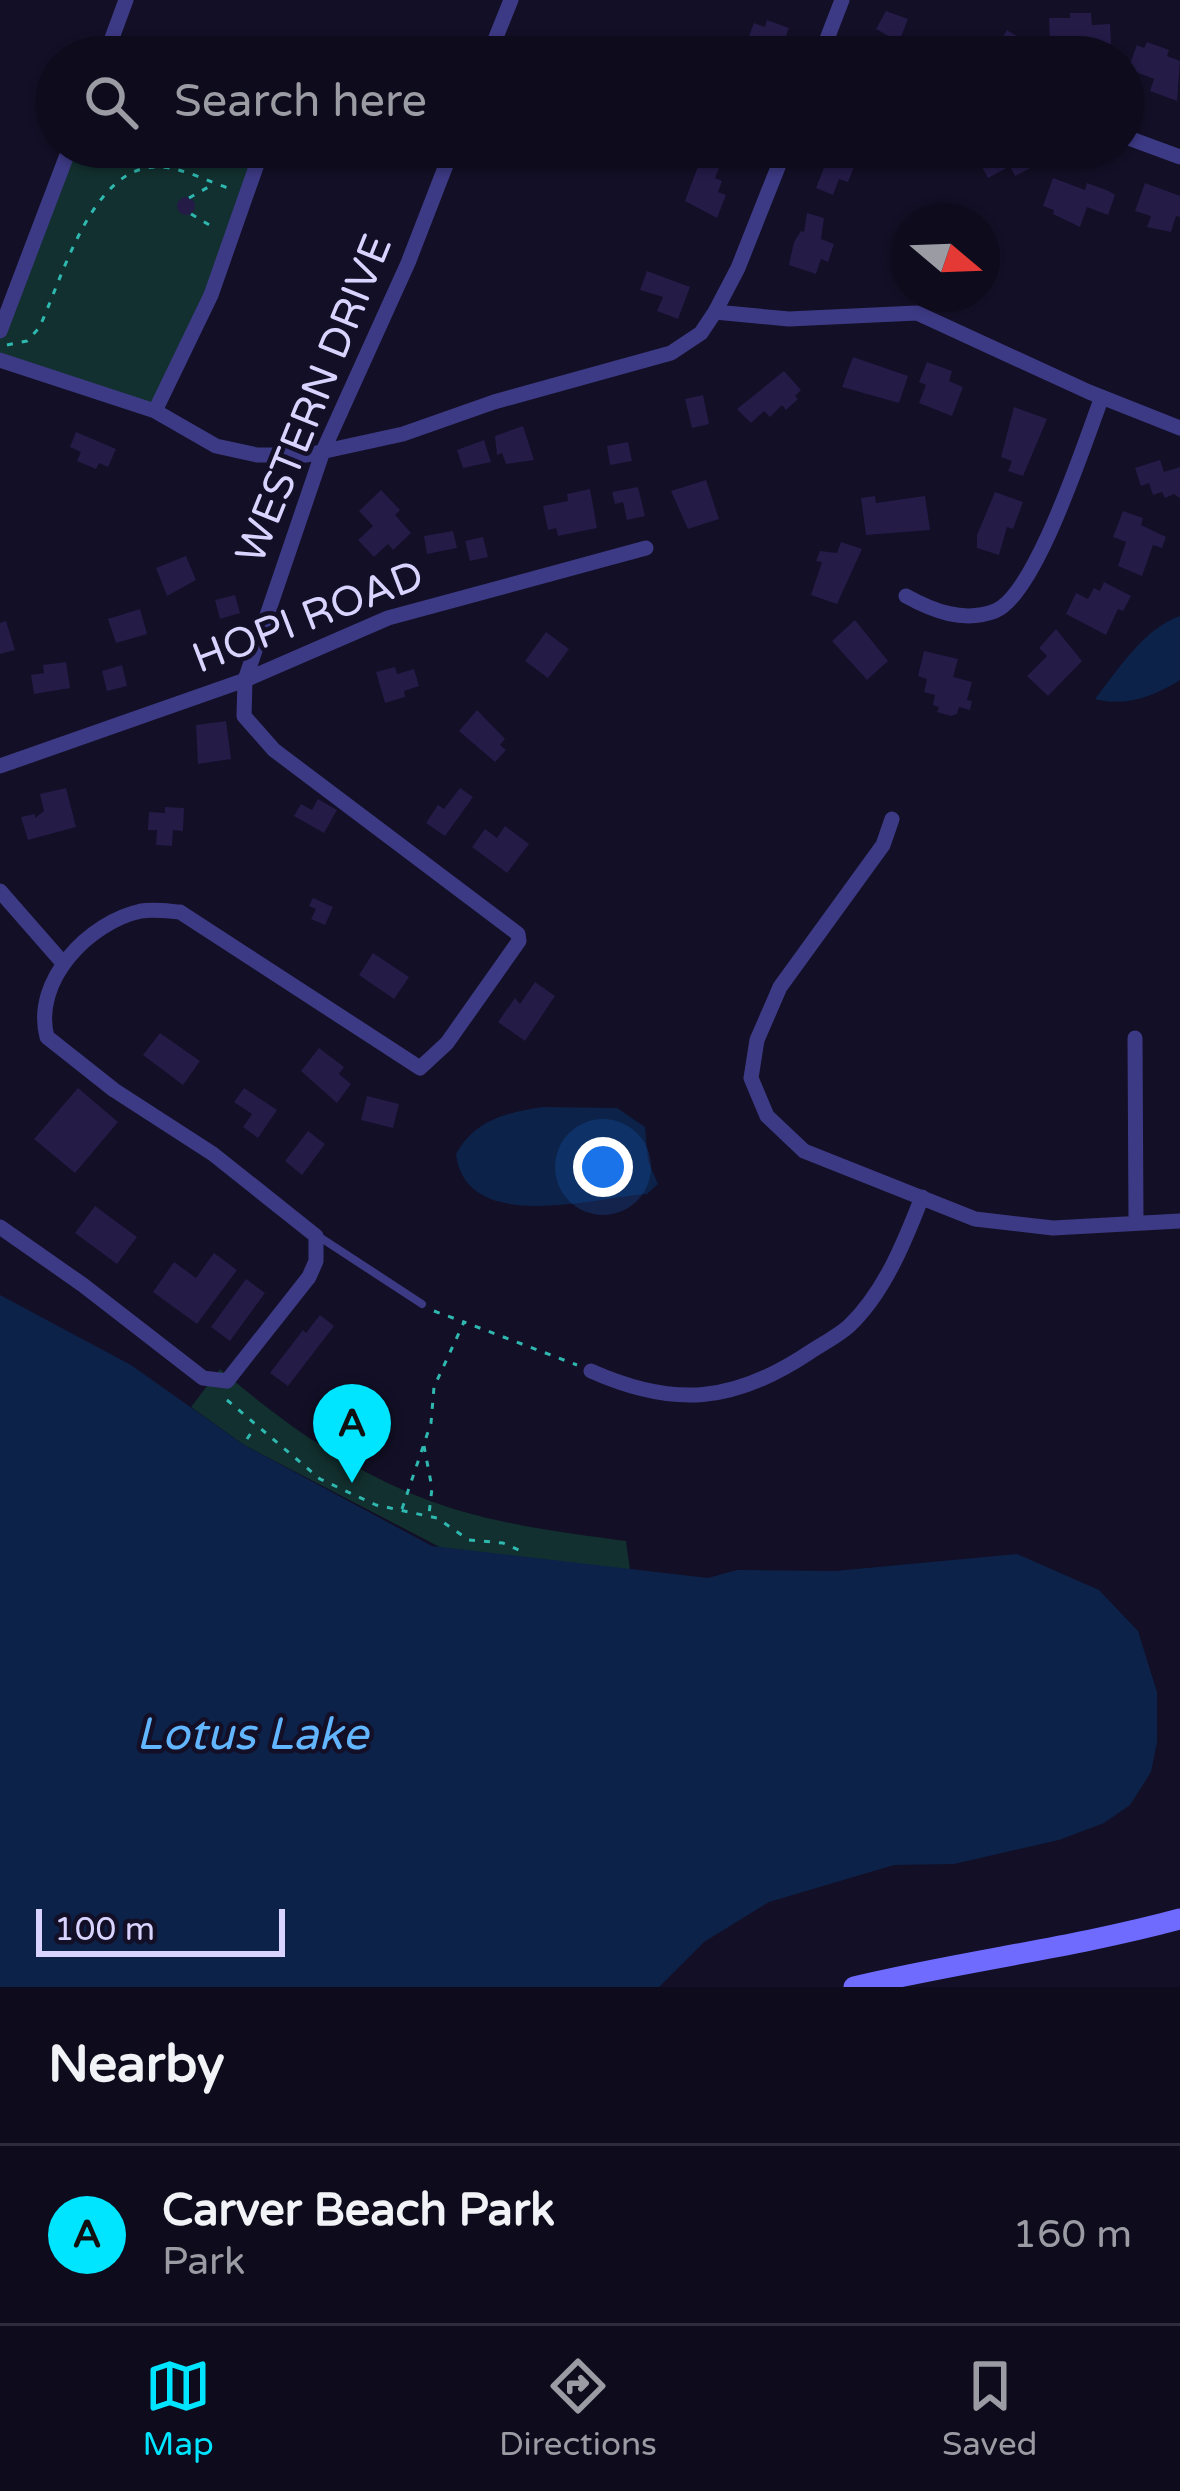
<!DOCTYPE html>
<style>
body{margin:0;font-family:"Varela Round",sans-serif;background:#1c1929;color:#f1f3f6}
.compass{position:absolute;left:892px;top:204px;width:108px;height:108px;border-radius:50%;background:#0e0b1c;box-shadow:0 3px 9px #0004;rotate:109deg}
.scale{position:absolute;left:36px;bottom:30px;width:249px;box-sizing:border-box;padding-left:12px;border:6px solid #d9d4ff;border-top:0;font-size:33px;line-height:42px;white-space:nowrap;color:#d9d4ff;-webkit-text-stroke:9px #130f26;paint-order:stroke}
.you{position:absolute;left:603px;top:1167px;width:42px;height:42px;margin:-30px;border:9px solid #fff;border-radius:50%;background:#1a73e8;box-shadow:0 0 0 18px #1a73e833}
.badge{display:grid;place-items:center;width:78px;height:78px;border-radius:50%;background:#00e5ff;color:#111;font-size:39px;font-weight:700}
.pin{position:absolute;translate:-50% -99px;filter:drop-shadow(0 3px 6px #0008)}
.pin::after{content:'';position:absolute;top:63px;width:42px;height:36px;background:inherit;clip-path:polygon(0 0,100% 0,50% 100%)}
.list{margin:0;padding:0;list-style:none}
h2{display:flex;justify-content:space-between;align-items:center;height:156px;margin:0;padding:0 48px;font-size:51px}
h2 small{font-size:39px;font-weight:400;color:#9b9ba3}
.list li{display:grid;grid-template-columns:78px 1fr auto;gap:36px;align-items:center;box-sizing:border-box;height:180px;padding:0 48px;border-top:3px solid #2e2b3b}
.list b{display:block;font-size:45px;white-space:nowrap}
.list p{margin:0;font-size:39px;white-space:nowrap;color:#9b9ba3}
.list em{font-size:39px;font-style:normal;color:#9b9ba3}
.icon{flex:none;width:66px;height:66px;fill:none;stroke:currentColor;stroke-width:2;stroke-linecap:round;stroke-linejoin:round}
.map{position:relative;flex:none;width:1180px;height:1987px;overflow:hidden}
.search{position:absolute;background:#0e0b1c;box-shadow:0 3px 9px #0004;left:36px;right:36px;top:36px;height:132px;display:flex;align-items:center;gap:30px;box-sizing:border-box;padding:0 42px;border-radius:66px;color:#9b9ba3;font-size:45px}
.sheet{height:336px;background:#0e0b1c}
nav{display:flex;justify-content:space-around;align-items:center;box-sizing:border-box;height:168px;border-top:3px solid #2e2b3b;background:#0e0b1c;font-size:33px;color:#9b9ba3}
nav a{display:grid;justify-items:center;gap:6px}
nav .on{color:#00e5ff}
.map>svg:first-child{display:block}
.park{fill:#12302f}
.water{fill:#0c2248}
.building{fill:#241b47}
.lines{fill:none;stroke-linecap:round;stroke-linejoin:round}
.path{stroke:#2fb8b0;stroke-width:3;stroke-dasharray:6 9;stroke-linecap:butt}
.lane{stroke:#3d3a85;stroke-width:8}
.street{stroke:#3d3a85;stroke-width:15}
.secondary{stroke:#6f6bff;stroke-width:21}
.labels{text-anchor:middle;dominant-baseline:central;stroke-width:9;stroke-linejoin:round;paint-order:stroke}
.street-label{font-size:42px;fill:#d9d4ff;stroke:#130f26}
.water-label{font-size:45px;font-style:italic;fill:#62b6ff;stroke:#130f26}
</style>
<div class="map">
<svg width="1180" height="1987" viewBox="0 0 1180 1987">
<rect width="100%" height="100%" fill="#130f26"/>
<path class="park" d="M70,147H263L211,295L155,411L0,360V332Z
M220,1369C279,1420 346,1468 420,1497C485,1523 558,1532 626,1541L632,1584L453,1554L244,1445L191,1407Z"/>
<path class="water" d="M1180,616V680C1154,697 1124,707 1095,699C1119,669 1143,629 1180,616Z
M542,1107L617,1108L645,1127L648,1161L658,1184L647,1194C591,1198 466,1235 456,1154C475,1120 505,1113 542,1107Z
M0,1295L131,1365L244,1445L432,1546L708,1578L737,1570L835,1571L1017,1554L1099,1590L1138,1631L1157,1692V1742L1151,1772L1130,1805L1104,1823L1059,1840L954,1864L894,1865L769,1902L704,1942L659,1987H0Z"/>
<path class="building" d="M886,11L908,19L899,42L876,29Z
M1070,13H1091L1092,25L1110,24L1111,44L1060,46V42H1050L1049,18H1070Z
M767,20L789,28L780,52L775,50L772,57H741L754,23L765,27Z
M1007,30L1031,45L1024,57H986L990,49L994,51Z
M1147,42L1169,50L1167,56L1180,61L1177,101L1150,91L1154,79L1128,69L1137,45L1144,48Z
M832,147L850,154L846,164L854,167L848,182L839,179L833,195L816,188Z
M972,147H1006L1009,151L1021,147L1032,167L1015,176L1010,166L988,178L980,163L973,167L967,155L974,151Z
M700,161L719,168L715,178L722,181L718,192L726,195L717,218L685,201Z
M1053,178L1085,190L1087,183L1109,191L1115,195L1108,215L1087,207L1080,227L1053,214L1054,210L1043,206Z
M1145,183L1180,196V217L1176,216L1171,232L1147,227L1151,216L1135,211Z
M177 206a9 9 0 1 1 18 0a9 9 0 1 1-18 0Z
M807,213L824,218L821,239L834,244L828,262L821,259L816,274L789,265L794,242L801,231L804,232Z
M647,271L690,287L678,319L657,311L663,297L640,290Z
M853,357L908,376L899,403L842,387Z
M927,362L952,371L949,381L963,387L952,416L919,403L926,385L919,382Z
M784,371L801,390L795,396L798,399L786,410L782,405L770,417L764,411L751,423L737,409Z
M703,395L709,424L692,428L685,399Z
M1014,407L1047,419L1023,476L1008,471L1012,461L1001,457Z
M523,426L534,460L506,464L502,453L497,455L495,436Z
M76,432L116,449L108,467L99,463L96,469L77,461L81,452L70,447Z
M484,440L491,462L463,468L457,450Z
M628,442L632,461L610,465L607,446Z
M1160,460L1164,472L1180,467V498L1174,494L1165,498L1162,492L1153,495L1149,483L1141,486L1135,468Z
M706,480L719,519L688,529L671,491Z
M638,487L645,516L627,520L623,502L615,504L612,492Z
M590,489L597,528L558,536L556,528L548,530L543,506L568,501L567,494Z
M381,490L400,510L395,515L411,533L393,550L388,544L374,557L358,540L373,526L359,511Z
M995,492L1023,502L1013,529L1007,527L999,555L977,548V535Z
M875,496L876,503L925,496L930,530L866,535L861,498Z
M1123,511L1143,518L1141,525L1166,537L1162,548L1153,545L1142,576L1118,566L1126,542L1113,537Z
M453,531L457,548L427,554L424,536Z
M483,537L488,557L470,561L465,541Z
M841,542L862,549L837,604L811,595L822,562L816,561L820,551L837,553Z
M186,556L196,580L167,596L156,568Z
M1104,582L1131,596L1123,611L1118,609L1106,635L1066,614L1076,593L1088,599L1094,588L1100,591Z
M235,595L240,613L220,619L215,600Z
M140,609L147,634L116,643L108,619Z
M855,620L888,661L867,680L832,641Z
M6,621L15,650L0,654V623Z
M1056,629L1082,661L1048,696L1027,676L1047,656L1039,648Z
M546,632L569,649L548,678L525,661Z
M924,651L958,659L953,677L972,682L967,700L972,701L970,710L959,707L957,714L951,716L937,712L939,707L933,705L935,695L924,692L927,679L918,676Z
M66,662L70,688L34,694L31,675L44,673L43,665Z
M122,665L127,686L107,691L102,671Z
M395,667L397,674L414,669L419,686L404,691L405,697L385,703L376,672Z
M477,710L505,739L500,745L506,750L495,762L459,731Z
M226,721L231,759L198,764L196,725Z
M66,788L76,827L28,840L21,817L35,814V818L44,811L40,794Z
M460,788L473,797L445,836L426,823L438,805L444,809Z
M318,799L337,810L324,833L294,816L301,804L312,810Z
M165,807L184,808L183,831L173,830L172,846L156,845L157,830H148L149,812L165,813Z
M505,826L529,844L507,873L472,847L485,829L497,838Z
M313,898L333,907L325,925L311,919L316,909L309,906Z
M373,953L409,977L394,999L359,975Z
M535,982L555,996L525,1041L498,1022L515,998L520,1004Z
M160,1033L200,1061L183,1085L143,1055Z
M319,1048L344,1067L339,1074L351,1084L337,1103L301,1071Z
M78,1088L118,1122L75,1173L34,1139Z
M244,1088L277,1110L258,1138L243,1127L252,1114L234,1102Z
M367,1096L399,1104L393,1128L361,1120Z
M308,1131L325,1144L302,1175L285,1161Z
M95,1206L137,1237L117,1264L75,1233Z
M214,1253L237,1270L197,1324L153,1292L174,1262L196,1278Z
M246,1279L265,1293L230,1341L211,1327Z
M320,1315L334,1326L288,1386L270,1373L303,1330L306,1333Z"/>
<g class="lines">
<path class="path" d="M189,198L212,185
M191,214L211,226
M7,345L27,341L39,328C62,280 92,163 160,167C184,168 209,182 231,189
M434,1311L464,1322
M227,1400L320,1479L376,1505L437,1518L469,1540L503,1543L521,1551
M247,1439L255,1427
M424,1446L432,1488L429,1514
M402,1509L431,1423L434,1387L464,1322L577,1365"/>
<path class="lane" d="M318,1236L422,1304"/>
<path class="street" d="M105,57L126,0
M296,57L299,50
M488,57L511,0
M820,57L842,0
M1123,136L1180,157
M715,312L738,268L786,147
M0,331L70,147
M0,360L155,411L216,446L257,455H307L403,434L494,402L671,353L701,333L715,312L789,319L917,313L1089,392L1180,428
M155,411L211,295L263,147
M906,596C933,611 964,623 995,611C1036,595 1085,441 1102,397
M0,766L245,680L388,618L646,548
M892,819L883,845L780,987L757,1040L751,1078L767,1116L804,1151L975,1219L1053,1228L1180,1221
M0,891L63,963
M1135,1038L1136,1221
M0,1227L83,1285L203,1378L227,1381L309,1277L316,1261V1236L213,1154L114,1090L47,1037C32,981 89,922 141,911C153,909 167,911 180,912L420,1068L447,1043L519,941L518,934L274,750L244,716L245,680L323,451L408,263L453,147
M591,1371C674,1408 734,1403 810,1352C822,1344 838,1336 849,1326C884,1293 905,1241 922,1197"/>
<path class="secondary" d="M854,1987C962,1961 1073,1948 1180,1919"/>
</g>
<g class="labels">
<g class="street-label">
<text transform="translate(314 399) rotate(-68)">WESTERN DRIVE</text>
<text transform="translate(308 617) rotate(-21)">HOPI ROAD</text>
</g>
<g class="water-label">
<text x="252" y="1735">Lotus Lake</text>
</g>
</g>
</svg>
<svg class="compass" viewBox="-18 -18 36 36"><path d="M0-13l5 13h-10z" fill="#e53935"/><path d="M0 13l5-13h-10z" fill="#9b9ba3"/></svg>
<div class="scale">100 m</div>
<div class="you"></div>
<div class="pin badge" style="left:352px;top:1483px">A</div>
<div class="search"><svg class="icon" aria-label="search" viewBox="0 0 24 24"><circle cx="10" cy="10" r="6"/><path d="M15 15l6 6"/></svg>Search here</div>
</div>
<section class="sheet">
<h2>Nearby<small></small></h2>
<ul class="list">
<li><span class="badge">A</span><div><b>Carver Beach Park</b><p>Park</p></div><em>160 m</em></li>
</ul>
</section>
<nav>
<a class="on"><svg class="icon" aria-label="map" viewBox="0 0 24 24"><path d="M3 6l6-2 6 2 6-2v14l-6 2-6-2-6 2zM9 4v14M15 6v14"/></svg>Map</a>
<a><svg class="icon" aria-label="directions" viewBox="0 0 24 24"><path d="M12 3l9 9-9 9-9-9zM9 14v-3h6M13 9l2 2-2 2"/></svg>Directions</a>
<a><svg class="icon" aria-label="saved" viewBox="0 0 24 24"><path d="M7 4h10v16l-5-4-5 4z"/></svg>Saved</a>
</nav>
